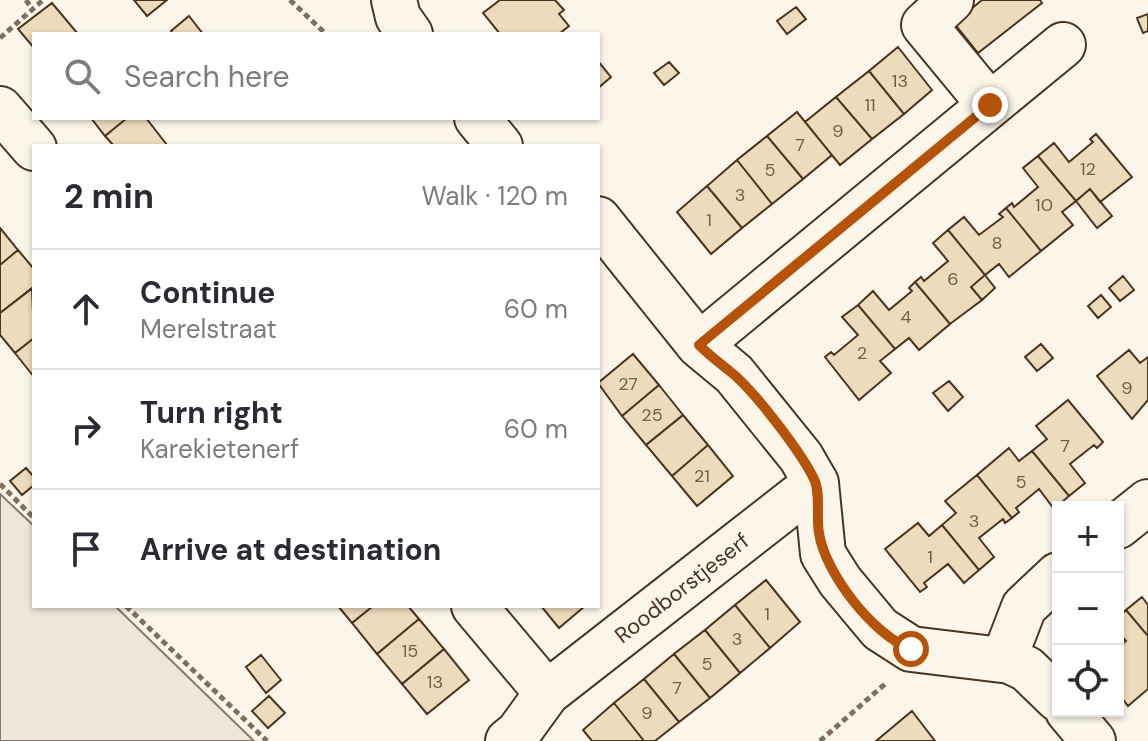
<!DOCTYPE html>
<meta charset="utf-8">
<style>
body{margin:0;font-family:"DM Sans",sans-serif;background:#f2f2f3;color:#2b2b33}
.controls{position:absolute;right:24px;bottom:24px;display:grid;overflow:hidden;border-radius:0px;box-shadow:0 2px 6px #0004}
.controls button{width:72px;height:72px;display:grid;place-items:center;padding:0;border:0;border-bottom:2px solid #e1e1e2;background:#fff;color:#2b2b33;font:40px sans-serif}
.stop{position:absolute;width:24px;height:24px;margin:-18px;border:6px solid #b45309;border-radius:50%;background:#fff}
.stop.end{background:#b45309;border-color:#fff;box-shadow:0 2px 8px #0008}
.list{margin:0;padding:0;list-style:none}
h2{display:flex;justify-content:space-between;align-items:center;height:104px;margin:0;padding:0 32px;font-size:34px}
h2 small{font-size:26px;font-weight:400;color:#7c7c81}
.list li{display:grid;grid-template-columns:52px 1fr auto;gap:24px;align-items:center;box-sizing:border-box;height:120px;padding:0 32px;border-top:2px solid #e1e1e2}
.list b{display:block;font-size:30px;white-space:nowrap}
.list p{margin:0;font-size:26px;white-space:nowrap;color:#7c7c81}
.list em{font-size:26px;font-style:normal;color:#7c7c81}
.icon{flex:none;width:44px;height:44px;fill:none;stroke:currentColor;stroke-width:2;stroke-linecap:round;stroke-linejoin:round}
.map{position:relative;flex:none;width:1148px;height:741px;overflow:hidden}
.search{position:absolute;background:#fff;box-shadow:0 2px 6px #0004;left:32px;top:32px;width:568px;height:88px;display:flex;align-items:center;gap:20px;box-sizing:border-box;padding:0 28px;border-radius:0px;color:#7c7c81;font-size:30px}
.panel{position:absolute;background:#fff;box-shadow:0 2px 6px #0004;left:32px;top:144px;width:568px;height:464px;border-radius:0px}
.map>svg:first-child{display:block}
.green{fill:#ede6d9;stroke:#887966;stroke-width:2}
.building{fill:#ecdcbc;stroke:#4a3520;stroke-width:2}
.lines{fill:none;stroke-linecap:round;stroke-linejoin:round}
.minor-casing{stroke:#4a3520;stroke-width:48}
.path{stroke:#7f6f5c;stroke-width:5;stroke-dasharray:6 4;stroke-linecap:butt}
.minor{stroke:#fbf6e9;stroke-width:44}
.route{stroke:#b45309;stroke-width:10}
.labels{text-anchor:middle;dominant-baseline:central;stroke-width:6;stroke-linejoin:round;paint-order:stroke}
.number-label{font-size:18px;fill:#725f47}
.street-label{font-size:22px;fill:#4a3520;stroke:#fbf6e9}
</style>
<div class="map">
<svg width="1148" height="741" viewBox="0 0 1148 741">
<rect width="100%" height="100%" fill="#fbf6e9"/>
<path class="green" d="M0,494L34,526V606H115L254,741H0Z"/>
<path class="building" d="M134,0H167L147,16Z
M500,0H555L564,10L559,14L569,26L559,34H500L483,13Z
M982,0H1040L1042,3L978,53L954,23Z
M52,3L78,34H34V48L18,29Z
M796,7L806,19L787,34L777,21Z
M1148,14V31L1143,33L1137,18Z
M189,16L203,34H173L171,31Z
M898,47L932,90L904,114L869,71Z
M598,61L611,77L598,88Z
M669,62L679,73L664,85L654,73Z
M869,71L904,114L872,139L836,97Z
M836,97L872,139L840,165L805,122Z
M797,112L832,155L803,179L767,136Z
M91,118H127L105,136Z
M127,118H146L167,145L114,146L105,136Z
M1096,134L1132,177L1100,202L1090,189L1076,201L1038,156L1054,143L1069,162L1093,142L1090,139Z
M767,136L803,179L772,204L737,160Z
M1038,156L1076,201L1062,212L1073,225L1041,251L1006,208L1012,203L1014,207L1038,187L1023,168Z
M737,160L772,204L742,228L707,186Z
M707,186L742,228L711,254L677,212Z
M1090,189L1112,216L1097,228L1076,201Z
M1006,208L1041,251L1009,277L999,264L985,275L948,230L964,217L979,235L1003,217L999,214Z
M0,228L18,250L0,265Z
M948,230L985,275L971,287L982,300L950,324L915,282L921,277L924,281L948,261L933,243Z
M18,250L34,269V287L0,313V265Z
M985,275L995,288L982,300L971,287Z
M1123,276L1134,290L1120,301L1109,288Z
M915,282L950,324L919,350L909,338L895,349L858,305L873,291L889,310L912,291L909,288Z
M32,288L34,338L15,353L0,335V313Z
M1101,295L1111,307L1098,318L1088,306Z
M858,305L895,349L880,361L891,373L859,400L825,357L831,352L834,355L858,335L842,317Z
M34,338V377L15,353Z
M1041,344L1053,358L1037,371L1025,357Z
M1129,350L1140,363L1148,357V400L1132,419L1097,376Z
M633,354L659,385L622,416L598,383Z
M949,381L963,397L948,411L933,393Z
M659,385L683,415L646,445L622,416Z
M1068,400L1103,442L1097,448L1094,445L1070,464L1085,483L1069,496L1032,451L1047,439L1036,426Z
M683,415L708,445L672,476L646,445Z
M708,445L733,476L697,506L672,476Z
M1009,448L1019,461L1032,451L1069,496L1054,509L1039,489L1016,508L1019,512L1012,518L977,475Z
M26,468L34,477V485L22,495L10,481Z
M977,475L1012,518L1005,523L1003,519L979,538L994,557L979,570L942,525L956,513L945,501Z
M918,523L929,536L942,525L979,570L964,583L948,564L924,583L927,587L920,592L885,549Z
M766,580L800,622L770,648L735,605Z
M1142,597L1148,605V636L1126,610Z
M735,605L770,648L740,673L705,630Z
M338,606H373L352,623Z
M373,606H408L419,619L377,654L352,623Z
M541,606H585L559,628Z
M1126,610L1148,636V689L1128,706L1118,693V648L1126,641L1118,632V617Z
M419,619L444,649L402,684L377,654Z
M705,630L740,673L710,698L674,654Z
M444,649L469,680L427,714L402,684Z
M674,654L710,698L679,722L644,679Z
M261,655L281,680L266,693L246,667Z
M644,679L679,722L655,741H644L614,703Z
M269,696L285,713L268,728L252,711Z
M614,703L644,741H592L583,730Z
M912,711L935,741H876Z"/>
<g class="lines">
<defs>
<path id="minor" d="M394,0L398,17L410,34
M990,105L1063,45
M0,109L34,148
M477,118L500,146
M598,219L699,345L734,374L801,457L816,483L823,554L840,581L880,629L911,649L1010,661L1027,669L1058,699
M699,345L990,105L924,25L951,0
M1118,526L1148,502
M474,606L547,693
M1004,659L1024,607L1058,575
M1068,711L1093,741
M508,741L518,733L547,693L816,483"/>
</defs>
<use href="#minor" class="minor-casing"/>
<path class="path" d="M26,0L32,9
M290,0L326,34
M0,38L43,0
M0,484L34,518
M126,606L267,741
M820,741L885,684"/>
<use href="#minor" class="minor"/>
</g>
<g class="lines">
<path class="route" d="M911,649C873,635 825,573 819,533C816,517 821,493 814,479C801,452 755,392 732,373C721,364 710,356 699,345L990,105"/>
</g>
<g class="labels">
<g class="number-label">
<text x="900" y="81">13</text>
<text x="870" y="105">11</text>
<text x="838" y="131">9</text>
<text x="800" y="145">7</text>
<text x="1088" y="169">12</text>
<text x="770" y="170">5</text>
<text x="740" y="195">3</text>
<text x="1044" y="205">10</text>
<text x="709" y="220">1</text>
<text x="997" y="243">8</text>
<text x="953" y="279">6</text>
<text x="906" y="317">4</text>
<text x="862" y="353">2</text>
<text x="628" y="384">27</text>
<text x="1127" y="388">9</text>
<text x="652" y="415">25</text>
<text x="1065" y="446">7</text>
<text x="702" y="476">21</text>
<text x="1021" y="482">5</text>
<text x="974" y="521">3</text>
<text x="930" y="557">1</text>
<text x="767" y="614">1</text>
<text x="737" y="639">3</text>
<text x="410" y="651">15</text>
<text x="707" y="664">5</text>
<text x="435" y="682">13</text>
<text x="677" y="688">7</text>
<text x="647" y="713">9</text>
</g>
<g class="street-label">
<text transform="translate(682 588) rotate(-38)">Roodborstjeserf</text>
</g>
</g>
</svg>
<div class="controls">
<button>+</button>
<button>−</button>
<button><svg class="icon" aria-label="locate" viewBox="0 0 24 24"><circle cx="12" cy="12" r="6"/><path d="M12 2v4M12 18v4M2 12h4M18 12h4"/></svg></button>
</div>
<div class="stop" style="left:911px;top:649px"></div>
<div class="stop end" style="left:990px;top:105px"></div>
<div class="search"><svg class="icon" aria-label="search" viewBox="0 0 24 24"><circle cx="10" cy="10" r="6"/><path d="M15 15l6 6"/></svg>Search here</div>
<section class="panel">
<h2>2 min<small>Walk · 120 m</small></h2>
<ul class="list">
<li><svg class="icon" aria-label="ahead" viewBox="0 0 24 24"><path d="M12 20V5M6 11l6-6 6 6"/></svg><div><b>Continue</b><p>Merelstraat</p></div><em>60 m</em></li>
<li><svg class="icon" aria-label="right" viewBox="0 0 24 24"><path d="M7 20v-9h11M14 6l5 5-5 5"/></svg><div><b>Turn right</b><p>Karekietenerf</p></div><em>60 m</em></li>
<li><svg class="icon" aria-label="arrive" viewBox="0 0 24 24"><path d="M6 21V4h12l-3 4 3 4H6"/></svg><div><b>Arrive at destination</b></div></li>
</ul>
</section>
</div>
